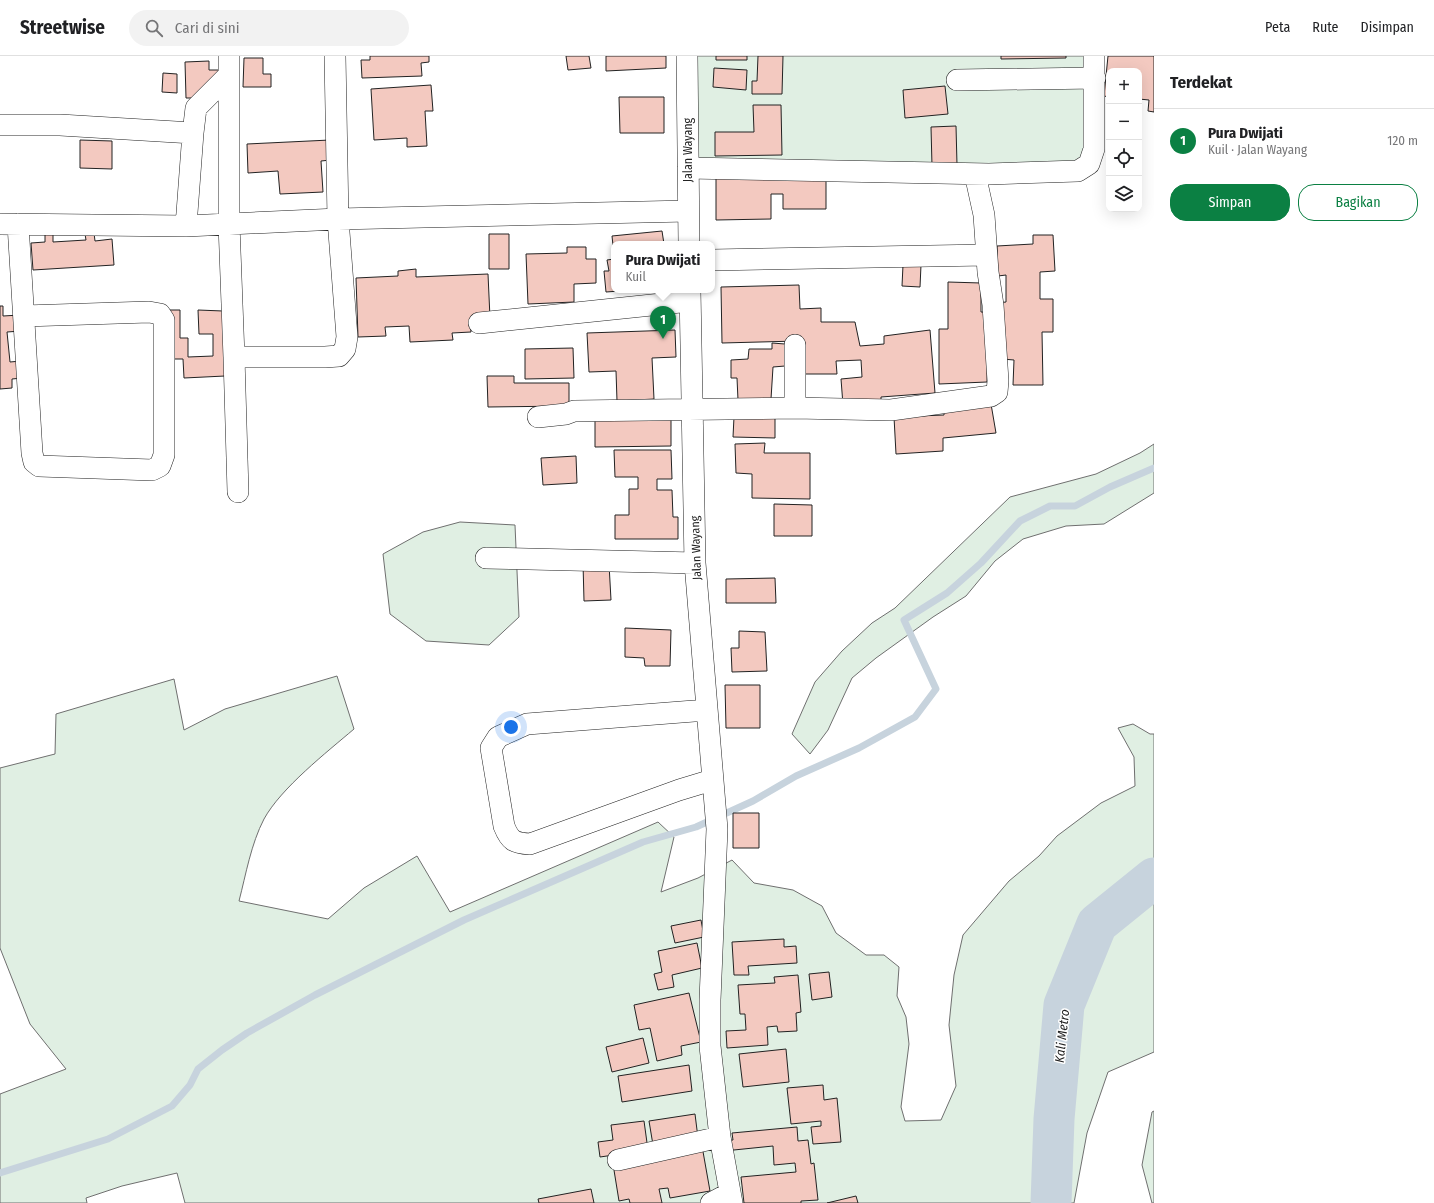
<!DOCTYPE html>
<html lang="id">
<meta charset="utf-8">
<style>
body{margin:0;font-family:"Fira Sans Condensed",sans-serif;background:#f2f2f2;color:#202124}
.controls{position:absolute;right:12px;top:12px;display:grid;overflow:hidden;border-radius:8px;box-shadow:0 4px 16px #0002}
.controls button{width:36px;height:36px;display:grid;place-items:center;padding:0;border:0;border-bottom:1px solid #e0e0e0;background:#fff;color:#202124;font:20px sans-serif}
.you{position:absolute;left:511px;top:671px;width:14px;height:14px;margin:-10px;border:3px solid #fff;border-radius:50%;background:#1a73e8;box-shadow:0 0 0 6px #1a73e833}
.badge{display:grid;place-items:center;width:26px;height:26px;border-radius:50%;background:#0b8043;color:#fff;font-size:13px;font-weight:700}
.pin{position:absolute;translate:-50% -33px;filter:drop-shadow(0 1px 2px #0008)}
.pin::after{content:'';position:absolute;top:21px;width:14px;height:12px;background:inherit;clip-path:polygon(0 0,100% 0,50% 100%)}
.popup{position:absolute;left:611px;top:185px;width:104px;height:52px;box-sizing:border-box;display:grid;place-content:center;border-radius:8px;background:#fff;filter:drop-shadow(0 1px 3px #0005);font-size:13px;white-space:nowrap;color:#757577}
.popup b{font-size:15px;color:#202124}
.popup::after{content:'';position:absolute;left:50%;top:100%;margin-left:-8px;border:8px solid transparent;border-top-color:#fff}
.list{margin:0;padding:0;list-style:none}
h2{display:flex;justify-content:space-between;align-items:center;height:52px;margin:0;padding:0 16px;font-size:17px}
h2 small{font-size:13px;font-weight:400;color:#757577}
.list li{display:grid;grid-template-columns:26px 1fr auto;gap:12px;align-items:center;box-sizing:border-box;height:64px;padding:0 16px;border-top:1px solid #e0e0e0}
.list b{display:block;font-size:15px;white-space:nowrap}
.list p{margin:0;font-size:13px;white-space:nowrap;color:#757577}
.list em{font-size:13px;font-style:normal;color:#757577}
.actions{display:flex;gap:8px;padding:12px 16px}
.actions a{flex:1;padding:9px 0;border:1px solid #0b8043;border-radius:16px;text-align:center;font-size:14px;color:#0b8043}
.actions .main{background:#0b8043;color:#fff}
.icon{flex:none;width:22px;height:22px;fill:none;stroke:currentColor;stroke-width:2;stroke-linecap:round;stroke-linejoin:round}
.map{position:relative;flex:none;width:1154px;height:1147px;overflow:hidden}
header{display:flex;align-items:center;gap:24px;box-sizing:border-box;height:56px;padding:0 20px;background:#fff;border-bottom:1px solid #e0e0e0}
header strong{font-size:19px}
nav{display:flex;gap:22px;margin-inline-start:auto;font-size:14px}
.search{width:280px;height:36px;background:#f2f2f2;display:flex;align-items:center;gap:10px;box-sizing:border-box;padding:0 14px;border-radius:22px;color:#757577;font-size:15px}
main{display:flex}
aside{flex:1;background:#fff}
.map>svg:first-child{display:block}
.green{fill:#e0efe3;stroke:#6f6f6f}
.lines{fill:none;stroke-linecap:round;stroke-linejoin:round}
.stream{stroke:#c7d3dd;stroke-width:7}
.river{stroke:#c7d3dd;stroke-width:41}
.building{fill:#f3c9c0;stroke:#222}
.minor-casing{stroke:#222;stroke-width:22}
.minor{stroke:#fff;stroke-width:21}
.labels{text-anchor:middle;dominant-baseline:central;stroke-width:3;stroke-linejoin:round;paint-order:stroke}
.street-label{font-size:12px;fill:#222;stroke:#fff}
.water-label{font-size:13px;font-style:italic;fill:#222;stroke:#fff}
</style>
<header>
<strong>Streetwise</strong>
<div class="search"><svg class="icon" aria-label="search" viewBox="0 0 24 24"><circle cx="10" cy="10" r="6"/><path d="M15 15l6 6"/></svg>Cari di sini</div>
<nav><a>Peta</a><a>Rute</a><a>Disimpan</a></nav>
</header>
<main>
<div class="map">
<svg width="1154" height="1147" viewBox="0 0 1154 1147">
<rect width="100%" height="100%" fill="#fff"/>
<path class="green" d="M688,0H1090L1089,108L688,112Z
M1154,388V437L1104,468L1066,470L1023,483L995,505L966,540L933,561L876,602L852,622L828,674L810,698L792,678L815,626L842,595L872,567L895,552L1010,441L1096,418L1140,397Z
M460,466L515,469L519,561L489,589L426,585L390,558L383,498L423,476Z
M337,620L354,673C327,696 281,732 264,763C251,788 246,818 239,845L328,863L364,832L417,800L450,856L658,766L674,781L661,836L698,822L732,804L754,827L793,834L822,850L836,877L866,899H884L899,911L897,940L906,961L909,988L901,1051L905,1065L941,1064L956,1030L949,969L954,919L963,879L1009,825L1039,800L1057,780L1101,747L1135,730L1134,701L1118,672L1133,668L1150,678H1154V996L1108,1016L1087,1077L1074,1147H185L177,1117L122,1130L86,1142L87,1147H0V1038L66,1013L30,968L0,892V712L55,698L56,658L174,623L184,674L225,653Z
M1154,1055V1147H1152L1142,1109L1152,1056Z"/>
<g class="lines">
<path class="stream" d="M0,1117L108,1083L172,1050L190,1029L198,1013L222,994L247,977L315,939L464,864L643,786L696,771L753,745L796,720L859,692L915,661L936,633L904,564L947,537L981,507L1020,465L1050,450H1075L1110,431L1154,412"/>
<path class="river" d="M1051,1147L1054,1063L1064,949L1097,868L1154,822"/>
</g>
<path class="building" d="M370,0H429V6L421,7L422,20L362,22L361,4H370Z
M566,0H589L591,12L568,14Z
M606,0H666V12L606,15Z
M716,0H747V4H716Z
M758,0H783L782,38H752V25H757Z
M1001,0H1066V2L1001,3Z
M1108,0H1154V56L1148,55L1149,44L1139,43V15H1109V41L1104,40Z
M244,2H263V18H271V31H243Z
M209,5V14H222L215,42H186L185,6Z
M714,12L747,14L746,34L713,31Z
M163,17L177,18V37L162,36Z
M431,29L433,55H425L427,90L407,91V82L374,84L371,33Z
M945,30L948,58L905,62L903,34Z
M619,41H664V77H620Z
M753,49H781L782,99L715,100V76H754Z
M956,70L957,109L932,110L931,71Z
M80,84L112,85V113L80,112Z
M330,84L331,104L321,105L323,136L280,138L278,115L248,117L247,88Z
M826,118V153H783V138H771V163L716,164V120Z
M662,175L664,188H614V199L612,180Z
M94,177L95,185L112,183L114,209L33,214L31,187L45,186V178H53V186L86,184L85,178Z
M489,178H509V213H489Z
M1033,179H1053L1055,215L1040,216V243H1053V276H1042L1043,329H1013L1014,304L1002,303L997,247L1006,246V219L998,220L997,190L1033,188Z
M567,191H586V203H596V227L574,228V246L528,248L526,198L567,197Z
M614,203V234H633L606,236L604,215H609L607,204Z
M903,209H921L920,231L902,230Z
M416,213V221L488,218L490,262H470L471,276L452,277L453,284L410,286L409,270L385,271L386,280L358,281L356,222L398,220V215Z
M948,226L981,227V256H989L987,326L939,328V273H948Z
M799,229L800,253L821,252V266H855L860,290L884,288V280L930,274L935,337L881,341V348L843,349L841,323L862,321L861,304L836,305L837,318H801L798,285L722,287L721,231Z
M0,250H3V260L20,259L21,275L7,276L10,306L21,305L22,322L12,323V332L0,333Z
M169,254H180V282H188V301L213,300V278H199L198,254L223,255L225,320L184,322L183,303H171Z
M675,274L676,301L652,302L654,343L617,345L616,315L589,316L587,277Z
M772,287L785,288V310L773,311L771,343L738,344L737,322H731V304L748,303L749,293H772Z
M573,292L574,322L525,323V293Z
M487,320H514V327H569V350L488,351Z
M991,348L996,377L943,382V395L896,398L894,361L944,359V352Z
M671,361V390L595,391V362Z
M734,361L775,362V382L733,381Z
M765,387L764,397H810V443L752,442V418L736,417L735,388Z
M614,394H671L672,423H657V434H672L673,461H678V483H615V459H629V433H638V421H615Z
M576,400L577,427L543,429L541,402Z
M774,448L812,449V480H774Z
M583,507L609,508L611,544L584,545Z
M775,522L776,547H726V523Z
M625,572L671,574L670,610H645L644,602L625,601Z
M739,575L765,576L767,615L732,616L731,592H739Z
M725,629H760V672H726Z
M733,757H759V792H733Z
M701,864L704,881L675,887L671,870Z
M784,883V891L796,890L797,907L748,910L749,919H734L732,886Z
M697,887L702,912L672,919L674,931L658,934L654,918L662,916L658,895Z
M829,916L832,941L812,944L809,918Z
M798,919L801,956L796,957L797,975L778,976L777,970L767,971L768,989L727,992L726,975L746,974L745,958H740L738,929L775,927L774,921Z
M689,937L701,986L681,990L682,999L657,1005L650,972L639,974L634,949Z
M643,982L649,1007L612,1016L606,991Z
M786,993L789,1026L743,1031L739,998Z
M689,1009L692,1035L622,1046L618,1020Z
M823,1029L824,1044L837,1042L841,1086L813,1088L811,1071L821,1070V1065L791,1068L787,1032Z
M695,1058L698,1082L653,1089L649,1065Z
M644,1065L648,1094L600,1101L598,1086L613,1084L611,1069Z
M797,1071L798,1085L808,1084L811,1108L814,1107L818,1144L801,1145V1147H744L741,1121L796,1116L795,1107L774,1109L773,1090L724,1095L723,1085L733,1084L732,1077Z
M702,1090L710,1135L670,1142L668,1132L659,1133L662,1147H630L629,1143L619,1145L613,1108Z
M591,1133L594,1147H539L538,1143Z
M856,1140L858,1147H827Z"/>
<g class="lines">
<defs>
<path id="minor" d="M229,0V168L234,301
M687,0L689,188
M957,24L1095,22
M0,69H60L193,77L186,170
M193,77L196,52L229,19
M688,112L989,118L1078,115L1089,108L1094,93V0
M0,168L186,170L338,163L688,155
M18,168L32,397L34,406L39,410L152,414L160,410L164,399V264L160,258L149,256L24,260
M712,204L986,199
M690,234L695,507L717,773L710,944V990L720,1081L732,1147
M479,267L690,245
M795,289V352
M538,361L566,358L574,355L795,352L891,354L991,340L997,336L998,325L993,249L988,216L984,159L975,118
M238,436L234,301H325L339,300L345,293L347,281L338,163L335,0
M486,502L695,507
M707,654L527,668L498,681L491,692L504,770C510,785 514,787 530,788L679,734L712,724
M618,1104L720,1081
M711,1147L730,1137"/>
</defs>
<use href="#minor" class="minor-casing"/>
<use href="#minor" class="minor"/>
</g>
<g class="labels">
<g class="street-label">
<text transform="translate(688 94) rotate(-90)">Jalan Wayang</text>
<text transform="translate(696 492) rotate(-92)">Jalan Wayang</text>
</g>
<g class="water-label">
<text transform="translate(1062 980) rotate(-84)">Kali Metro</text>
</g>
</g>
</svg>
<div class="controls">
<button>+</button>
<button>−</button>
<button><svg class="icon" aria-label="locate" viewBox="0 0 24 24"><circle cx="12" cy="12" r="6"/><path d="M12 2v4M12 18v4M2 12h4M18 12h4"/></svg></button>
<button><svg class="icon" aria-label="layers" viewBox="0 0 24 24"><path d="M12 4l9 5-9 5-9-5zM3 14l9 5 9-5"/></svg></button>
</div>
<div class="you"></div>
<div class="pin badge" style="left:663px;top:283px">1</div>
<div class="popup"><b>Pura Dwijati</b>Kuil</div>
</div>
<aside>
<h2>Terdekat<small></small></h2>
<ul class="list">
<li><span class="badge">1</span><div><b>Pura Dwijati</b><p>Kuil · Jalan Wayang</p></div><em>120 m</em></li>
</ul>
<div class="actions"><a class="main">Simpan</a><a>Bagikan</a></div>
</aside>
</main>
